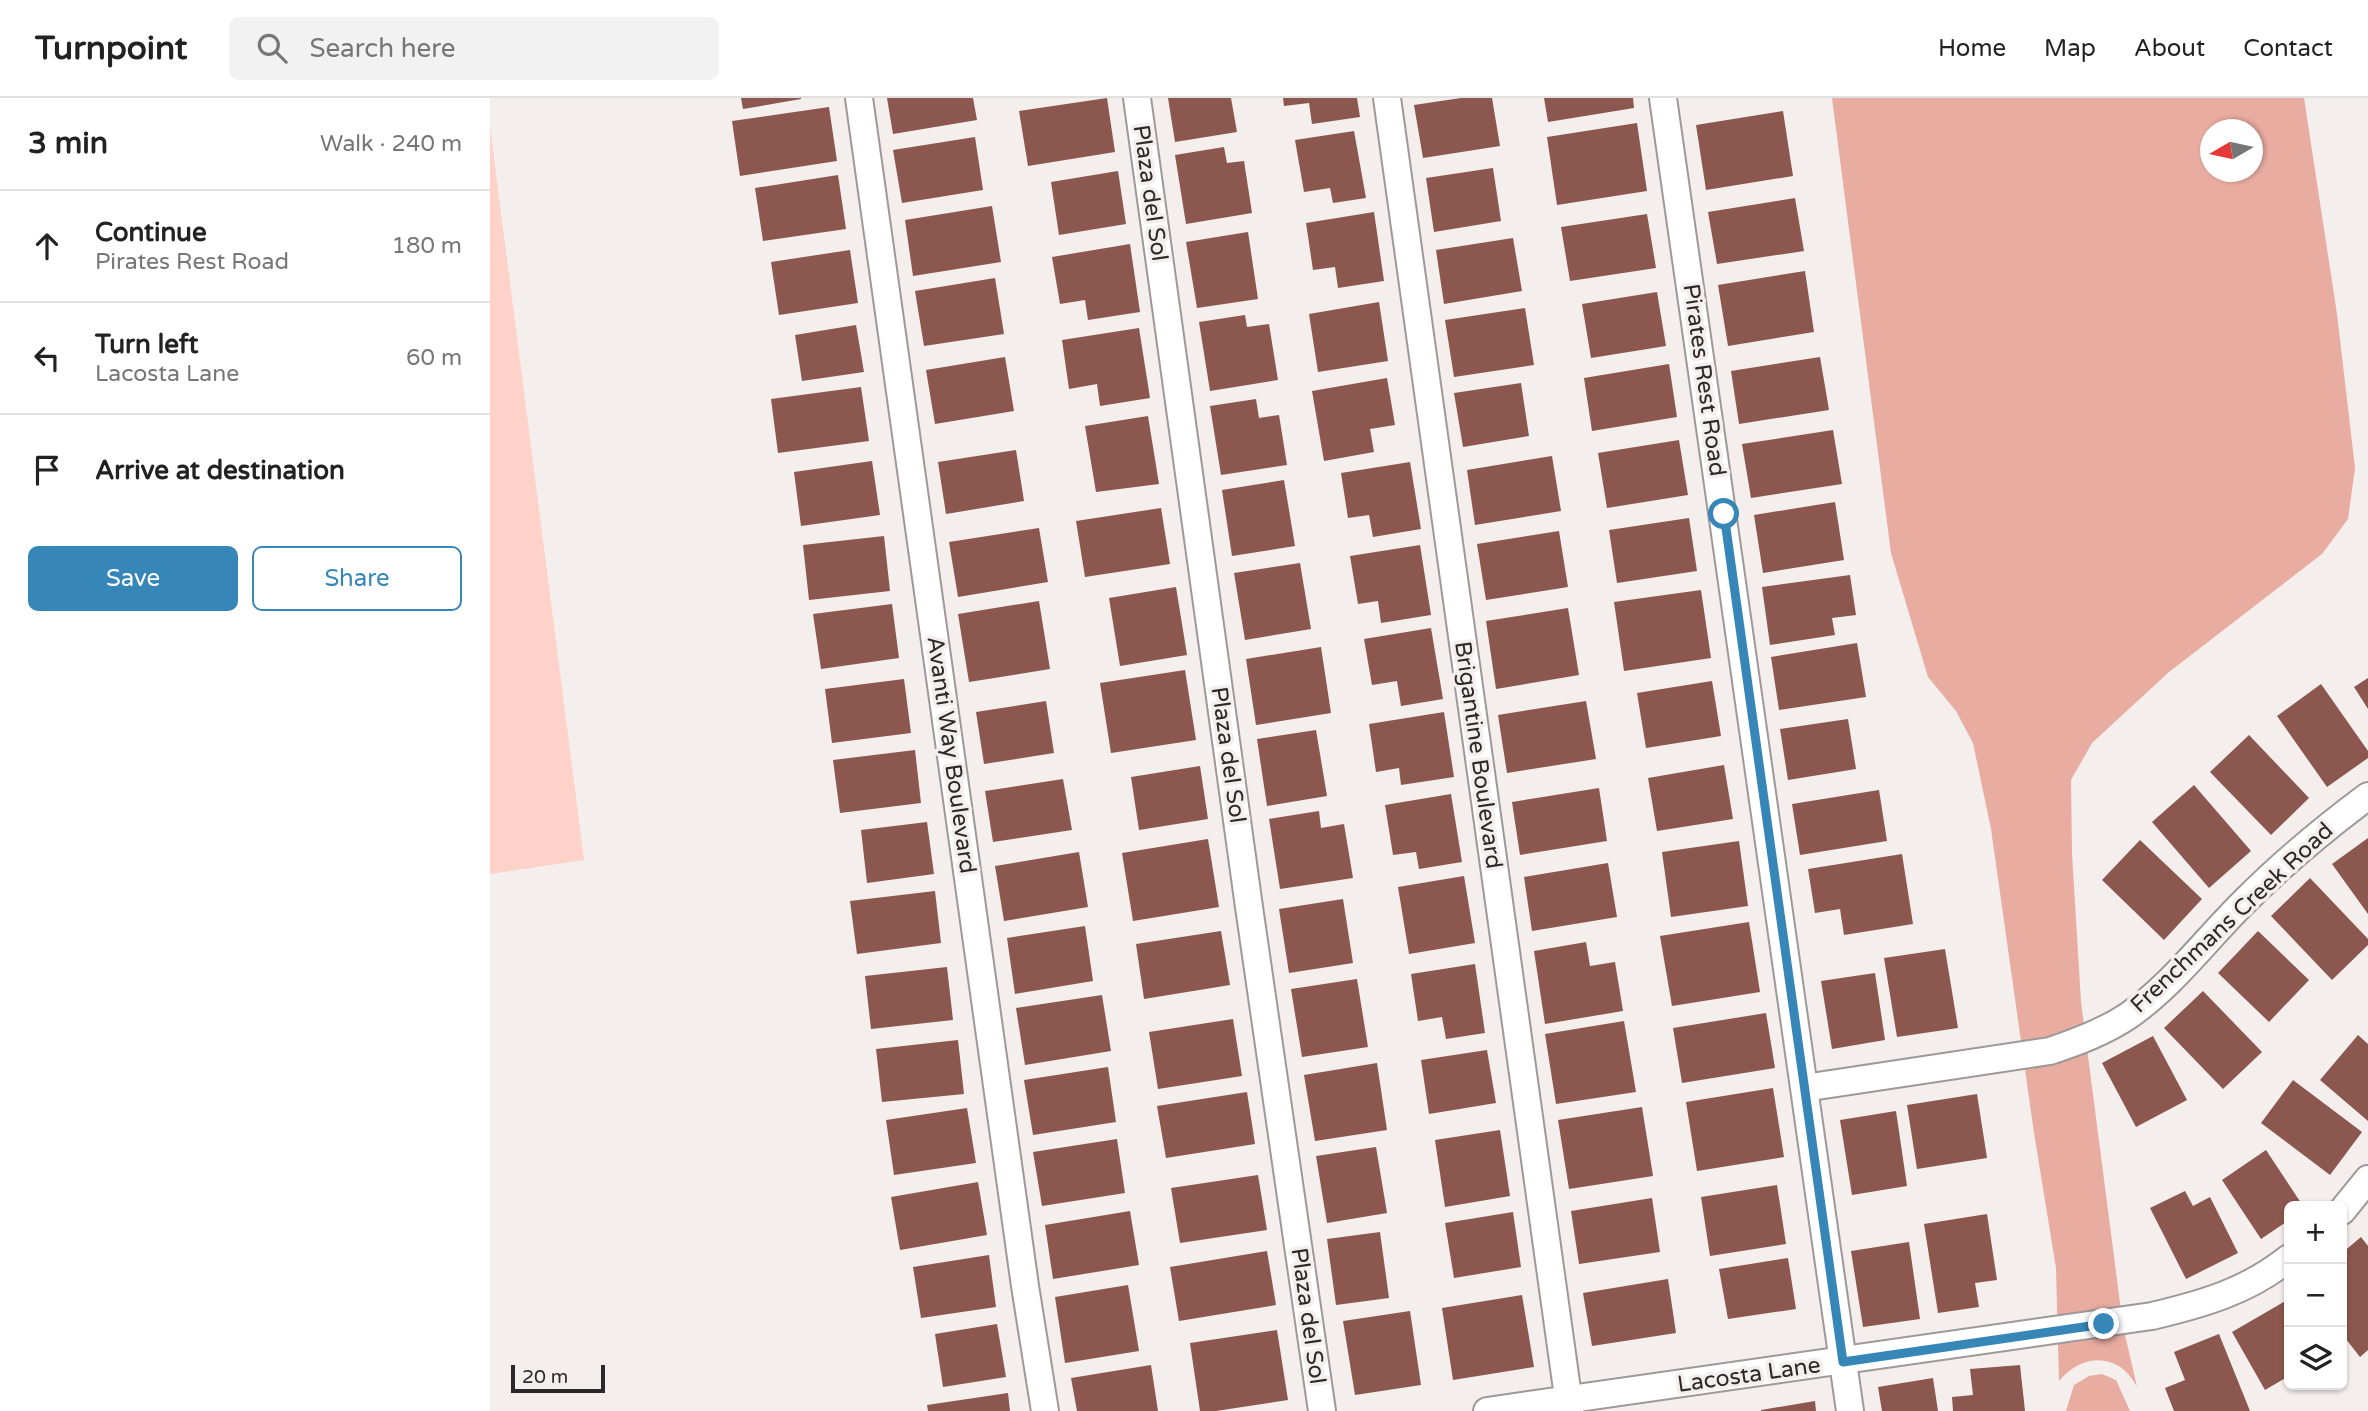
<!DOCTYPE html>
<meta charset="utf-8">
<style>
body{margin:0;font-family:"Varela Round",sans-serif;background:#f2f2f2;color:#222}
.controls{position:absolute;right:21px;bottom:21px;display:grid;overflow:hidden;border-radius:10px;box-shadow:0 2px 5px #0004}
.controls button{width:63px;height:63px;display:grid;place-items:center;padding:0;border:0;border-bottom:2px solid #e0e0e0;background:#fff;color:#222;font:35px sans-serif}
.compass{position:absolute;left:1710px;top:21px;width:63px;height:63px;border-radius:50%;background:#fff;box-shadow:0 2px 5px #0004;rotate:261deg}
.scale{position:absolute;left:21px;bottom:18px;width:94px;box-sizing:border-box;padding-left:7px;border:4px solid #2b2929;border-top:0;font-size:19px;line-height:24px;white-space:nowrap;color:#2b2929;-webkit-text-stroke:5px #f4eeed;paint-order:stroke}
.stop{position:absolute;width:21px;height:21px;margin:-16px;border:5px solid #3786b8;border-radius:50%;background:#fff}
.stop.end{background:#3786b8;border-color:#fff;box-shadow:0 2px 7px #0008}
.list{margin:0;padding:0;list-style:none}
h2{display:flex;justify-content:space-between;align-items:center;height:91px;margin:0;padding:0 28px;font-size:30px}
h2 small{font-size:23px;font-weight:400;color:#767676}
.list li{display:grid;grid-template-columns:46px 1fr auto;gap:21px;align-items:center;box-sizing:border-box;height:112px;padding:0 28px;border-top:2px solid #e0e0e0}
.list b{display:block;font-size:26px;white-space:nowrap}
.list p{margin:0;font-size:23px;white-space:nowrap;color:#767676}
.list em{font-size:23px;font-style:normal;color:#767676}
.actions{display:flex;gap:14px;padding:21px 28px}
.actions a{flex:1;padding:16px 0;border:2px solid #3786b8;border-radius:10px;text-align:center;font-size:24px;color:#3786b8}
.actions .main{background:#3786b8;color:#fff}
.icon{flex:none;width:38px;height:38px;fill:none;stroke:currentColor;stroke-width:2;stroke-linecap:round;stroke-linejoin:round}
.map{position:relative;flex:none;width:1878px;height:1313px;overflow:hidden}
header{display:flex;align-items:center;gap:42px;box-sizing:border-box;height:98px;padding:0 35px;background:#fff;border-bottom:2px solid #e0e0e0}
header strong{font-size:33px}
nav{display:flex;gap:38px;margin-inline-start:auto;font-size:24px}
.search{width:490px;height:63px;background:#f2f2f2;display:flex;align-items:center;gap:18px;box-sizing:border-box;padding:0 24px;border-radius:10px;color:#767676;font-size:26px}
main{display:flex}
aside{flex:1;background:#fff}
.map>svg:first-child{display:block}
.green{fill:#fed1c9}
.water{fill:#e8aca1;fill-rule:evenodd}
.building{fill:#8b574e}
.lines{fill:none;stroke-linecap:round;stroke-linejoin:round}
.minor-casing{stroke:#9e9998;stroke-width:30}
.minor{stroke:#fff;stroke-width:26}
.route{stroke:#3786b8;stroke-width:9}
.labels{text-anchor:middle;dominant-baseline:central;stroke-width:7;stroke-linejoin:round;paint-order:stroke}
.street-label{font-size:23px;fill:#2b2929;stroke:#f4eeed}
</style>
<header>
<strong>Turnpoint</strong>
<div class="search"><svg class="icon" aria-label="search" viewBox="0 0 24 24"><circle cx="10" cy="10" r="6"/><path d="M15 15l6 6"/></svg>Search here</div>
<nav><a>Home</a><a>Map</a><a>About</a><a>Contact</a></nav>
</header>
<main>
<aside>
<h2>3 min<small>Walk · 240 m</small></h2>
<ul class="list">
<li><svg class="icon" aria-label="ahead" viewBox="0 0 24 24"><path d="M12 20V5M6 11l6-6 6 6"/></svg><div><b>Continue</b><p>Pirates Rest Road</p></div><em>180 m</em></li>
<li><svg class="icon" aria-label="left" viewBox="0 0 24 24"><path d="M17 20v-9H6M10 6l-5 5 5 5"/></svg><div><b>Turn left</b><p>Lacosta Lane</p></div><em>60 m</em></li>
<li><svg class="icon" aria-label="arrive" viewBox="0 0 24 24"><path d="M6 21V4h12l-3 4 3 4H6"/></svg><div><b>Arrive at destination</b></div></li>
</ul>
<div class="actions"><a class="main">Save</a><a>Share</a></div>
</aside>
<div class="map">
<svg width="1878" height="1313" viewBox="0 0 1878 1313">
<rect width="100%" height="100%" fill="#f4eeed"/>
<path class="green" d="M0,29L94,762L0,776Z"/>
<path class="water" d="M1342,0H1814L1847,216L1865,370L1858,421L1832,456L1679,574L1602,645L1581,682L1582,756L1591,904L1633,1228L1647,1289C1630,1255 1593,1254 1569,1283L1566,1170L1544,1035L1501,731L1483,645L1466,613L1438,579L1401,455ZM1720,32H1762V74H1720Z
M1612,1276L1626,1282L1640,1313H1576L1584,1287L1599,1278Z"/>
<path class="building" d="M251,0H311V1L253,11Z
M397,0H483L487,22L403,36Z
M617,0L625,54L538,68L529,13Z
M678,0H741L747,34L685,44Z
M793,0H867L870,19L822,26L819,5L794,8Z
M971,0H1002L1010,48L933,60L924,7Z
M1054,0H1143L1144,10L1058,24Z
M339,9L347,63L250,78L242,23Z
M1293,13L1303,78L1216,92L1206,27Z
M1147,25L1157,93L1067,107L1057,39Z
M864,33L876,100L843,105L840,90L814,94L805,42Z
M485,39L493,92L412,105L403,52Z
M734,49L737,65L754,63L762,115L696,126L685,57Z
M1003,70L1011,123L944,134L936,80Z
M628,73L636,126L569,137L561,84Z
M348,77L356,131L273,143L265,90Z
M1305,100L1314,153L1227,166L1218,114Z
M502,108L511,164L423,178L415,122Z
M884,114L894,183L848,190L845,169L823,172L816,125Z
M1157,116L1166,170L1080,183L1071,129Z
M758,134L768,201L707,210L696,144Z
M1023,140L1032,193L954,206L946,152Z
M640,146L650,214L598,222L595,202L570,206L562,159Z
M360,152L368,205L289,217L281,164Z
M1315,173L1324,234L1238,248L1228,187Z
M505,180L514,236L434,248L425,193Z
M1167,194L1176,248L1101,260L1092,206Z
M889,204L898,263L828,274L819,216Z
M1035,210L1044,267L964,279L955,222Z
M755,217L757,229L779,226L788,282L720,293L709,224Z
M366,227L374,274L312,283L305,237Z
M649,230L660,300L610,308L607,286L579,291L572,242Z
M515,259L524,313L445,326L436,272Z
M1330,259L1339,312L1249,326L1241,273Z
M1179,266L1187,319L1102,333L1094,280Z
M897,280L905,327L880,331L884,354L834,363L822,293Z
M1031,285L1039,338L973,349L964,295Z
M371,289L379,343L288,355L281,301Z
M766,301L769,320L789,317L797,367L731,377L720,308Z
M658,318L669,386L606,394L595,328Z
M1343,332L1352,386L1261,400L1252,346Z
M1189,342L1198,397L1117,410L1108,355Z
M526,352L534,403L456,416L448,364Z
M1062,358L1071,413L985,427L977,372Z
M382,363L390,417L311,428L304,374Z
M920,364L931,431L883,439L879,417L858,420L851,375Z
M794,382L805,448L742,458L732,392Z
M1345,404L1354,462L1273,475L1264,417Z
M671,410L680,466L595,479L586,423Z
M1199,420L1207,473L1127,485L1119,432Z
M549,430L558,484L468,499L459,444Z
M1069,433L1078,489L996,502L987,446Z
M394,438L400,493L319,502L313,447Z
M930,447L941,517L891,525L888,503L868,506L860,458Z
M810,465L821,531L755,542L744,475Z
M1360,477L1366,517L1342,520L1345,537L1280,547L1272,489Z
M686,489L697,557L630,568L619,500Z
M1211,492L1221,560L1134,573L1124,504Z
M549,503L560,571L479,584L468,516Z
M402,506L409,560L331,571L323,516Z
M1078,510L1089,577L1006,591L996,523Z
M941,530L953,601L911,608L907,583L882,587L874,541Z
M1367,545L1376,599L1289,612L1281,559Z
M831,549L841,615L766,627L756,561Z
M695,572L706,642L621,655L610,585Z
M1878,580V611L1864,589Z
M414,581L421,635L342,645L335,591Z
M1222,583L1231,638L1156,650L1147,595Z
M1831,586L1878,653V660L1837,689L1787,618Z
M556,603L564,655L494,666L486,614Z
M1096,603L1106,661L1017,675L1008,617Z
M954,614L964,679L911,687L909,670L886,674L879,626Z
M1358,621L1366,671L1298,682L1290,631Z
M826,632L837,698L777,708L767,641Z
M1759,637L1819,700L1781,737L1720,674Z
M425,652L431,705L350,715L343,662Z
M1234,667L1243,721L1167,733L1158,680Z
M710,668L718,721L649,732L641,679Z
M573,681L582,732L503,744L495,693Z
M1704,687L1761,753L1719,790L1662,724Z
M1109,690L1117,743L1030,757L1022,704Z
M1389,692L1397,743L1310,757L1302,706Z
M961,696L972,764L929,771L926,754L903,757L895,707Z
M829,713L831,730L854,726L863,780L790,791L779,721Z
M437,724L444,776L377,785L371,732Z
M1878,740V816L1842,766Z
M718,741L729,809L643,823L632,755Z
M1650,742L1712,801L1674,842L1612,782Z
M1249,743L1258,808L1181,819L1172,754Z
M589,754L598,809L514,823L505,768Z
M1412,756L1423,826L1354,837L1350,811L1325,815L1318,771Z
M1118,765L1127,819L1042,833L1034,779Z
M974,778L985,845L919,856L908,789Z
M1820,780L1878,841V847L1842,882L1781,818Z
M445,793L451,845L367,856L360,803Z
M853,801L863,865L799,875L789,811Z
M1259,824L1270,894L1182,908L1170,838Z
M595,828L603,883L525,896L517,840Z
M731,833L740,887L654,901L646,846Z
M1768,833L1819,882L1779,924L1728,875Z
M1096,844L1100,868L1125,864L1133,913L1055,926L1044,853Z
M1455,851L1468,930L1407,939L1394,860Z
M985,866L995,935L956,941L952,919L928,923L921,876Z
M457,869L463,922L381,931L375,878Z
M1385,875L1395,942L1342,951L1331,883Z
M867,881L878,949L812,959L801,891Z
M1713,893L1772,954L1733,991L1674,930Z
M612,897L621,953L535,967L526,910Z
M1276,915L1285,970L1192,985L1183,930Z
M743,921L752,978L668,991L659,934Z
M1134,923L1146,994L1066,1006L1055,936Z
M1868,937L1878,946V1023L1830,982Z
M1663,938L1697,1002L1646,1029L1612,965Z
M468,942L474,996L392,1004L386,951Z
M997,952L1006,1005L939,1016L931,962Z
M887,965L897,1032L825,1043L814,977Z
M618,969L626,1024L543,1037L534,982Z
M1803,982L1872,1034L1840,1077L1771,1025Z
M1283,990L1294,1059L1207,1073L1196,1004Z
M757,994L765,1046L676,1060L667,1008Z
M1487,996L1497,1060L1427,1071L1417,1007Z
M1152,1009L1163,1078L1079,1091L1068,1022Z
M477,1010L486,1065L404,1077L396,1022Z
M1406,1013L1417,1088L1362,1097L1350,1022Z
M1010,1032L1020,1098L955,1109L945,1042Z
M627,1041L635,1095L552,1108L543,1054Z
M886,1049L897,1115L837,1125L826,1058Z
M1776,1052L1813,1108H1799V1122L1771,1141L1732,1082Z
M768,1077L777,1132L690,1145L681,1090Z
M488,1084L497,1137L410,1152L401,1099Z
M1287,1087L1296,1146L1220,1158L1211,1099Z
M1695,1093L1703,1108L1720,1099L1748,1155L1696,1181L1660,1110Z
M1162,1100L1170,1154L1089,1166L1081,1113Z
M640,1113L649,1167L563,1181L555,1127Z
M1023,1114L1031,1169L964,1180L955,1125Z
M1497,1116L1507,1182L1485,1185L1489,1209L1448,1215L1434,1126Z
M890,1134L899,1200L846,1207L837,1141Z
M1871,1139L1878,1148V1252L1870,1259L1852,1236V1155Z
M1419,1144L1430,1221L1373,1229L1361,1153Z
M777,1153L786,1207L689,1223L680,1169Z
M499,1157L506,1209L431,1220L423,1169Z
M1298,1160L1306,1211L1238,1221L1229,1171Z
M1178,1181L1186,1235L1102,1248L1093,1195Z
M638,1187L649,1253L575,1265L565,1199Z
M1032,1197L1044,1269L963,1282L952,1210Z
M1799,1201V1278L1775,1292L1742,1234Z
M920,1213L931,1287L865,1297L853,1223Z
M507,1226L516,1279L453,1289L445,1236Z
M787,1232L798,1302L726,1313H710L700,1245Z
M1729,1236L1760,1313H1684L1675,1290L1695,1282L1684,1254Z
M661,1267L668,1313H587L581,1280Z
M1530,1267L1535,1313H1463L1462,1299L1483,1297L1480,1271Z
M1443,1280L1448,1313H1392L1388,1289Z
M518,1295L520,1313H438L437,1307Z
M1325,1303L1326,1313H1271V1312Z"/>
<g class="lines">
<defs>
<path id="minor" d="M369,0L535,1188L555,1313
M647,0L759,809L832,1313
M897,0L1080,1313
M1173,0L1360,1313
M1314,990L1560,953C1587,944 1614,934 1638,918C1683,887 1717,840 1756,802C1794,764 1835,730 1878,698
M1852,1113L1878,1081
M997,1313L1662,1218C1713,1206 1758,1193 1799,1160"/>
</defs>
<use href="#minor" class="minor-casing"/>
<use href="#minor" class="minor"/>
</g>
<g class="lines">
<path class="route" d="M1234,416L1353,1264L1614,1226"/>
</g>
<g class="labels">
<g class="street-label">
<text transform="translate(660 95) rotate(82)">Plaza del Sol</text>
<text transform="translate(1214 282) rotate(82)">Pirates Rest Road</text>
<text transform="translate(461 657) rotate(82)">Avanti Way Boulevard</text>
<text transform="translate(738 657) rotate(82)">Plaza del Sol</text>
<text transform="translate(988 657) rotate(82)">Brigantine Boulevard</text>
<text transform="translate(1742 820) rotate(-43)">Frenchmans Creek Road</text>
<text transform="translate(818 1218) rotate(82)">Plaza del Sol</text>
<text transform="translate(1259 1277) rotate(-8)">Lacosta Lane</text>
</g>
</g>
</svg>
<div class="controls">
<button>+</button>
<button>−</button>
<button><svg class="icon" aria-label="layers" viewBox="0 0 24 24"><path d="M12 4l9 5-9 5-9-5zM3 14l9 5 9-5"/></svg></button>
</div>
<svg class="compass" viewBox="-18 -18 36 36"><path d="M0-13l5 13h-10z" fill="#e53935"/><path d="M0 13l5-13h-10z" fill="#767676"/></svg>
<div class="scale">20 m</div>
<div class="stop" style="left:1234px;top:416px"></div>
<div class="stop end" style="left:1614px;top:1226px"></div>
</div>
</main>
